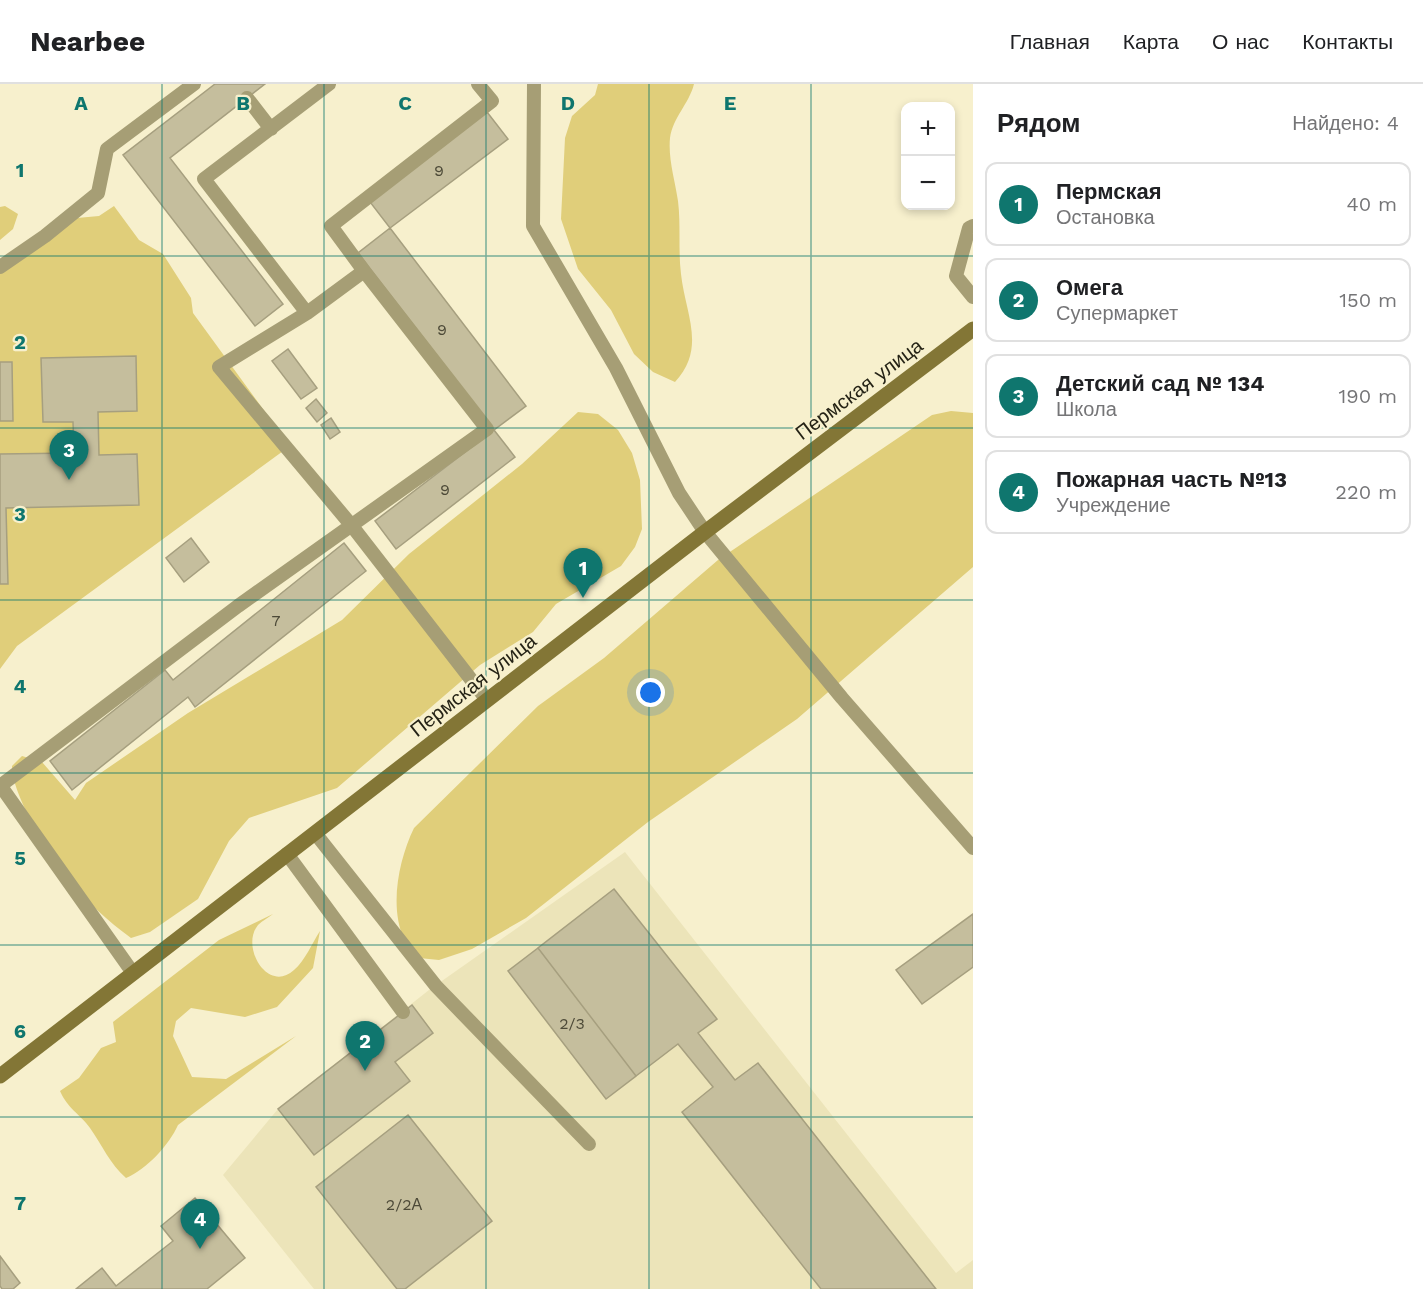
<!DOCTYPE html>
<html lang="ru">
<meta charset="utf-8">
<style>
body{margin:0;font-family:"Work Sans",sans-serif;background:#f2f2f2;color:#202124}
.controls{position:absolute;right:18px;top:18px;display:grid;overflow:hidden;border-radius:12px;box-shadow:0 3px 9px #0003}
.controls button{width:54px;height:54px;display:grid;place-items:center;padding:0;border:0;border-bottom:2px solid #e0e0e0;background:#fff;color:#202124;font:30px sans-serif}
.you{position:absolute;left:651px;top:609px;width:21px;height:21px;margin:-15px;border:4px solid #fff;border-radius:50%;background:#1a73e8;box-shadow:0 0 0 9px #1a73e833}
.badge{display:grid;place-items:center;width:39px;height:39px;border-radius:50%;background:#0f766e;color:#fff;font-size:20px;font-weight:700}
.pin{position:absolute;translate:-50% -50px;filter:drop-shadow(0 2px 3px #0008)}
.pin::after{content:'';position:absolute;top:32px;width:21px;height:18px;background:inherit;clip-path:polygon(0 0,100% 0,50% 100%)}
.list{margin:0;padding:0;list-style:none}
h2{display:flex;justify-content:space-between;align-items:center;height:78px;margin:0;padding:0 24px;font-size:26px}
h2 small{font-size:20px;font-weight:400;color:#757577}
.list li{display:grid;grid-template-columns:39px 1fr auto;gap:18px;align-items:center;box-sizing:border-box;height:84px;margin:0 12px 12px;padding:0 12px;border:2px solid #e0e0e0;border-radius:12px}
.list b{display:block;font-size:22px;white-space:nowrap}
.list p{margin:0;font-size:20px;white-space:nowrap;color:#757577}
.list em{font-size:20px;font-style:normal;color:#757577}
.map{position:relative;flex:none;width:973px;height:1205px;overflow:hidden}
header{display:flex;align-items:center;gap:36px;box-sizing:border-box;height:84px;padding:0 30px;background:#fff;border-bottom:2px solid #e0e0e0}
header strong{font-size:28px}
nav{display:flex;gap:33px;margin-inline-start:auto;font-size:21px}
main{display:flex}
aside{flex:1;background:#fff}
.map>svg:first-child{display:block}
.built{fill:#ece4b9}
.green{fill:#e0ce7a}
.building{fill:#c5be9d;stroke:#a69f7f;stroke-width:1.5}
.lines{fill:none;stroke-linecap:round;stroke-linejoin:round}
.lane{stroke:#a69e75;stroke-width:14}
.secondary{stroke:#837636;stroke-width:15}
.grid{fill:none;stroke:#0f766e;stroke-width:1.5;stroke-opacity:0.55}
.labels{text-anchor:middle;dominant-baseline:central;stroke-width:4.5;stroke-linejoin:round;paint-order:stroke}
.number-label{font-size:16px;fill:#4d4a38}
.street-label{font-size:20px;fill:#252316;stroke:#f7f0cd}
.grid-label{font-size:20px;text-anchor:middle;font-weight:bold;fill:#0f766e;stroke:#f7f0cd;stroke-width:4.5;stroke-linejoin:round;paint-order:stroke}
</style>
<header>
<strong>Nearbee</strong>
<nav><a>Главная</a><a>Карта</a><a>О нас</a><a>Контакты</a></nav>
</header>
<main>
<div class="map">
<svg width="973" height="1205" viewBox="0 0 973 1205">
<rect width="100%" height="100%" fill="#f7f0cd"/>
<path class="built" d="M625,768L956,1189L973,1176V1205H314L223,1091L278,1025L429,906Z"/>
<path class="green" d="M598,0H694C689,20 673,33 670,54C668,75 675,96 678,117C681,141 678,166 681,190C685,229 707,264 675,298L653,288L634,270L611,226L578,185L561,135L565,54L572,32L595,11Z
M5,122L18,130L13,145L0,156V123Z
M114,122L139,156L163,170L191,214L193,229L290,362L17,562L0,585V179L66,135L99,132Z
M951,327L973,329V483L797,635L648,738L526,834L472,865L439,876L419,874C414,868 407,862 404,855C389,822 399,775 414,744L538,622L604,574L718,476L932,331Z
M578,328L598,330L618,346L632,369L640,396L642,445L635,463L621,482L556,520L533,548L480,581L337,704L249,734L229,757L198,815L150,848L131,854C108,837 87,818 69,797C51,777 11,708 12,682L22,672L42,678L75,716L86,699L188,629L342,536L409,470L522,380Z
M273,830C269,833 262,837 258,841C240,863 268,910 294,886C305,877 312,859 320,847L313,884L277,923L245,933L191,924L176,937L173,952L192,993L226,995L296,952L178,1041C169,1061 147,1085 126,1094C110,1080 102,1061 90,1044C79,1029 68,1025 60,1007L79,994L101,964L116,958L113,938L219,856Z"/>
<path class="building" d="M215,0H265L170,74L283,220L255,242L123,71Z
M487,28L508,55L390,144L370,118Z
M390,144L526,322L494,346L358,169Z
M288,265L317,304L301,315L272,277Z
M136,272L137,327L98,328L99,371L137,370L139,421L6,424L8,500H0V370L74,369L73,338H43L41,274Z
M0,278H12L13,337H0Z
M316,315L327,329L317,338L306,324Z
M331,334L340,348L330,355L321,341Z
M494,346L515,373L396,465L375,437Z
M191,454L209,478L184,498L166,474Z
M344,459L366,487L195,623L188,613L72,706L50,677L165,586L173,596Z
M614,805L717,935L698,949L735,996L758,979L936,1205H821L682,1028L713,1003L678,960L636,992L538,864Z
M973,830V883L922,920L896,886Z
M538,864L636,992L606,1015L508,887Z
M412,921L433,949L395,978L410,997L314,1071L278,1025Z
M408,1031L492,1137L405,1205H397L316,1103Z
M195,1114L245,1174L207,1205H76L102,1184L116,1202L173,1157L161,1142Z
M0,1172L20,1199L13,1205H2L0,1202Z"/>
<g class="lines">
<path class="lane" d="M534,0L533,142L616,284L679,409L705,448L842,614L973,764
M247,14L271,45
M973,142L969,144L956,192L973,213
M0,183L45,152L98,109L107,65L194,0
M364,187L331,142L492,17L478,0
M307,229L219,283L352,442L487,616
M0,701L133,889
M0,702L238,522L487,345L364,187L307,229L204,95L329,0
M315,749L436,902L589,1060
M287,770L403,928"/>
<path class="secondary" d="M0,992L705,448L973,245"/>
</g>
<path class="grid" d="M162,0V1205M324,0V1205M486,0V1205M649,0V1205M811,0V1205M0,172H973M0,344H973M0,516H973M0,689H973M0,861H973M0,1033H973"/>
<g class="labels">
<g class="number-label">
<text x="439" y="86">9</text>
<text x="442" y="245">9</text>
<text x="445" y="405">9</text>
<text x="276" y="536">7</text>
<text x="572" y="939">2/3</text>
<text x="404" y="1120">2/2А</text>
</g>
<g class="street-label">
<text transform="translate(859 305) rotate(-37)">Пермская улица</text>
<text transform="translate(473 601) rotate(-38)">Пермская улица</text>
</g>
</g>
<g class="grid-label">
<text x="81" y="26">A</text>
<text x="243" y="26">B</text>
<text x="405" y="26">C</text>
<text x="568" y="26">D</text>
<text x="730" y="26">E</text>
<text x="20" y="93">1</text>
<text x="20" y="265">2</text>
<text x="20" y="437">3</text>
<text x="20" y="609">4</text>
<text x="20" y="781">5</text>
<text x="20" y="954">6</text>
<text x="20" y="1126">7</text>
</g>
</svg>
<div class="controls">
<button>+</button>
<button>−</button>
</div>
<div class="you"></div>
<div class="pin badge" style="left:583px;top:514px">1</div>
<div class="pin badge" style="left:365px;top:987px">2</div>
<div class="pin badge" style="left:69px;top:396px">3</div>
<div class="pin badge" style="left:200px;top:1165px">4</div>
</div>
<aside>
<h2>Рядом<small>Найдено: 4</small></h2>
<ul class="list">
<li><span class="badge">1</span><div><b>Пермская</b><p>Остановка</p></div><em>40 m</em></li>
<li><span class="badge">2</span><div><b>Омега</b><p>Супермаркет</p></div><em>150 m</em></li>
<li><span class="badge">3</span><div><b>Детский сад № 134</b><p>Школа</p></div><em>190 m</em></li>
<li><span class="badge">4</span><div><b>Пожарная часть №13</b><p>Учреждение</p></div><em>220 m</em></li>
</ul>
</aside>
</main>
